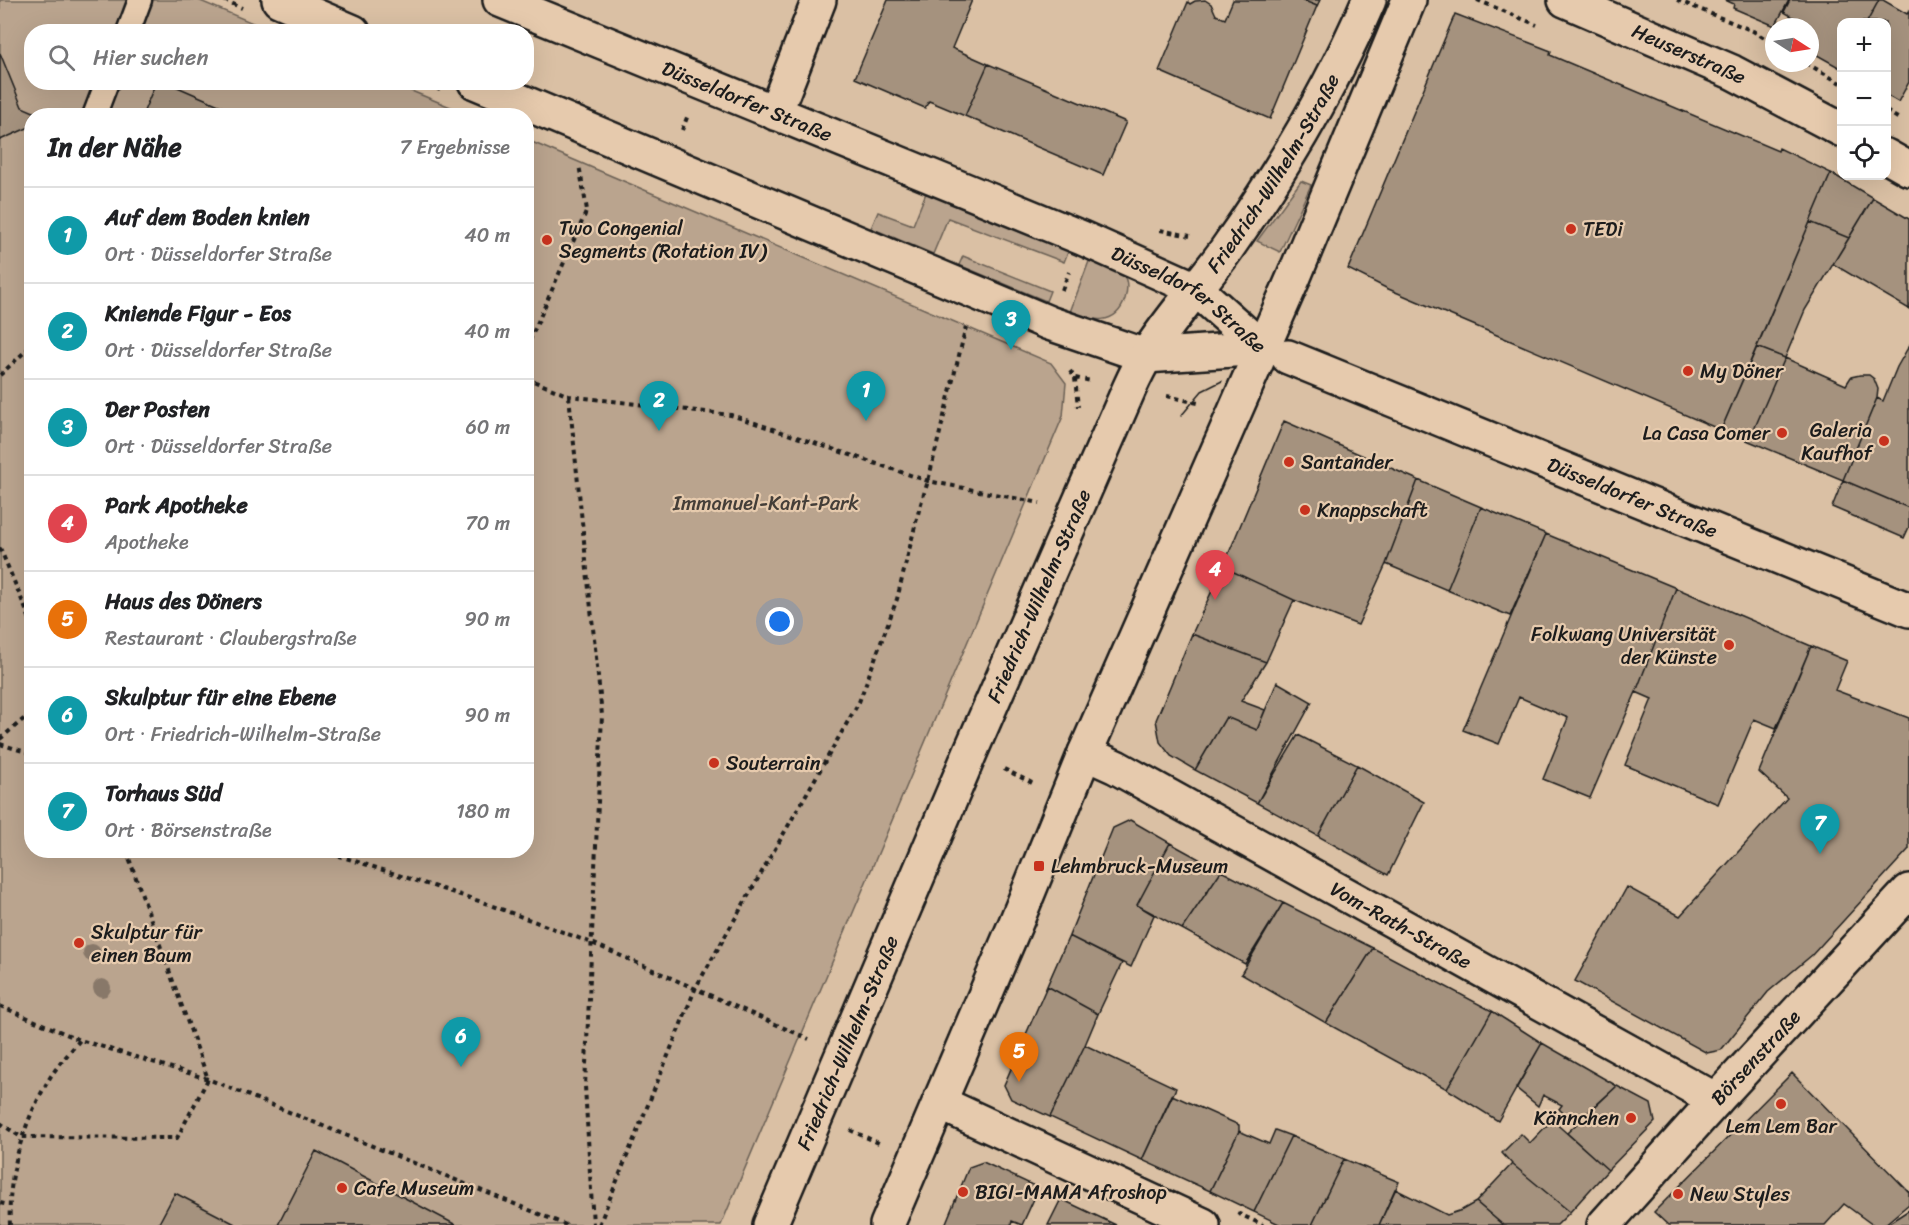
<!DOCTYPE html>
<html lang="de">
<meta charset="utf-8">
<style>
body{margin:0;font-family:Sriracha,sans-serif;background:#f2f2f2;color:#202124}
.controls{position:absolute;right:18px;top:18px;display:grid;overflow:hidden;border-radius:12px;box-shadow:0 6px 24px #0002}
.controls button{width:54px;height:54px;display:grid;place-items:center;padding:0;border:0;border-bottom:2px solid #e0e0e0;background:#fff;color:#202124;font:30px sans-serif}
.compass{position:absolute;left:1765px;top:18px;width:54px;height:54px;border-radius:50%;background:#fff;box-shadow:0 6px 24px #0002;rotate:102deg}
.you{position:absolute;left:780px;top:622px;width:21px;height:21px;margin:-15px;border:4px solid #fff;border-radius:50%;background:#1a73e8;box-shadow:0 0 0 9px #1a73e833}
.badge{display:grid;place-items:center;width:39px;height:39px;border-radius:50%;background:#c8321e;color:#fff;font-size:20px;font-weight:700}
.pin{position:absolute;translate:-50% -50px;filter:drop-shadow(0 2px 3px #0008)}
.pin::after{content:'';position:absolute;top:32px;width:21px;height:18px;background:inherit;clip-path:polygon(0 0,100% 0,50% 100%)}
.list{margin:0;padding:0;list-style:none}
h2{display:flex;justify-content:space-between;align-items:center;height:78px;margin:0;padding:0 24px;font-size:26px}
h2 small{font-size:20px;font-weight:400;color:#757577}
.list li{display:grid;grid-template-columns:39px 1fr auto;gap:18px;align-items:center;box-sizing:border-box;height:96px;padding:0 24px;border-top:2px solid #e0e0e0}
.list b{display:block;font-size:22px;white-space:nowrap}
.list p{margin:0;font-size:20px;white-space:nowrap;color:#757577}
.list em{font-size:20px;font-style:normal;color:#757577}
.icon{flex:none;width:33px;height:33px;fill:none;stroke:currentColor;stroke-width:2;stroke-linecap:round;stroke-linejoin:round}
.map{position:relative;flex:none;width:1909px;height:1225px;overflow:hidden}
.search{position:absolute;background:#fff;box-shadow:0 6px 24px #0002;left:24px;top:24px;width:510px;height:66px;display:flex;align-items:center;gap:15px;box-sizing:border-box;padding:0 21px;border-radius:24px;color:#757577;font-size:22px}
.panel{position:absolute;background:#fff;box-shadow:0 6px 24px #0002;left:24px;top:108px;width:510px;height:750px;border-radius:24px}
.map>svg:first-child{display:block}
.green{fill:#baa48e;stroke:#6b6055;stroke-width:1.5}
.building{fill:#a5927e;stroke:#1c1c1c;stroke-width:1.5}
.lines{fill:none;stroke-linecap:round;stroke-linejoin:round}
.lane-casing{stroke:#1c1c1c;stroke-width:27}
.street-casing{stroke:#1c1c1c;stroke-width:38}
.secondary-casing{stroke:#1c1c1c;stroke-width:38}
.path{stroke:#1c1c1c;stroke-width:4;stroke-dasharray:4.5 4.5;stroke-linecap:butt}
.lane{stroke:#e6caad;stroke-width:22}
.street{stroke:#e6caad;stroke-width:33}
.secondary{stroke:#e6caad;stroke-width:33}
.tram{stroke:#1c1c1c;stroke-width:1.5}
.tree{fill:#887869}
.poi-dot{fill:#c8321e;stroke:#e6caad;stroke-width:2}
.labels{text-anchor:middle;dominant-baseline:central;stroke-width:4.5;stroke-linejoin:round;paint-order:stroke}
.street-label{font-size:20px;fill:#1c1c1c;stroke:#e6caad}
.poi-label{font-size:20px;fill:#1c1c1c;stroke:#e6caad;text-anchor:start}
.park-label{font-size:20px;fill:#443e38;stroke:#e6caad}
</style>
<div class="map">
<svg width="1909" height="1225" viewBox="0 0 1909 1225">
<rect width="100%" height="100%" fill="#dac0a4"/>
<filter id="ink" filterUnits="userSpaceOnUse"><feTurbulence type="fractalNoise" baseFrequency=".0167" numOctaves="2"/><feDisplacementMap in="SourceGraphic" scale="12" xChannelSelector="R" yChannelSelector="G"/><feConvolveMatrix kernelMatrix="1 2 1 2 8 2 1 2 1" color-interpolation-filters="sRGB"/></filter>
<g filter="url(#ink)">
<path class="green" d="M0,0H198L272,31L32,32V82L392,83L470,115L32,116V850H526L527,140L1051,363L1066,383L1063,416L721,1225H0Z
M1301,181L1311,185L1280,252L1257,241Z
M926,193L1070,247L1064,262L948,218L933,254L871,228L878,212L913,225Z
M963,256L1050,291L1046,301L959,265Z
M1091,256C1102,261 1117,265 1124,276C1128,282 1127,292 1125,299C1116,327 1091,321 1070,312Z"/>
<path class="building" d="M888,0H972L952,48L988,64L965,116L929,101L925,108L855,78Z
M1205,0L1211,4L1216,15L1225,19L1233,0H1302L1317,6L1270,119L1159,71L1188,2L1190,4L1195,1Z
M1302,0H1320L1317,6Z
M1725,0H1789L1775,26L1733,8L1734,4Z
M1790,0H1879L1867,22H1842V69L1810,51V27H1790L1795,18L1784,12Z
M1879,0H1883L1907,14L1909,11V82L1898,102L1886,95V22H1867Z
M1455,14L1551,51L1550,55L1778,151L1779,148L1831,173L1721,430L1386,288L1348,269Z
M0,53L22,107L43,116H32V126L0,140Z
M988,64L1126,122L1103,175L965,116Z
M156,82H166L244,116H142Z
M1831,173L1873,198L1849,238L1810,222Z
M1873,198L1909,219V309L1833,264Z
M1810,222L1849,238L1805,310L1785,358L1757,347Z
M1909,346V508L1843,480L1877,398L1883,401L1897,367Z
M1757,347L1785,358L1749,441L1721,430Z
M1785,358L1846,385L1851,377L1860,375H1869L1874,379L1878,389L1877,398L1843,480L1749,441Z
M1284,421L1418,480L1386,564L1358,625L1294,600L1223,567Z
M1418,480L1481,507L1447,590L1386,564Z
M1843,480L1909,508V527L1904,538L1832,507Z
M1481,507L1546,534L1510,616L1447,590Z
M1546,534L1676,588L1636,692L1590,798L1543,779L1568,718L1519,697L1499,744L1463,730Z
M1223,567L1294,600L1266,662L1192,634Z
M1676,588L1811,646L1776,728L1754,719L1718,804L1625,765L1652,699L1636,692Z
M1192,634L1266,662L1241,701L1265,710L1257,730L1226,717L1195,770L1171,756L1160,742L1156,720Z
M1811,646L1847,661L1835,690L1909,718V849L1812,955L1768,992L1721,1050L1707,1053L1575,981L1627,887L1680,916L1787,798L1759,772Z
M1277,682L1312,702L1257,803L1195,770L1226,717L1257,730Z
M1298,735L1357,765L1318,836L1257,803Z
M1357,765L1424,802L1388,875L1318,836Z
M1130,820L1170,843L1137,905L1154,915L1131,967L1069,936L1113,828Z
M1170,843L1221,871L1182,929L1137,905Z
M1221,871L1283,903L1245,964L1182,929Z
M1283,903L1373,948L1326,1023L1241,974Z
M1069,936L1122,963L1098,1014L1047,986Z
M1373,948L1492,1011L1447,1089L1326,1023Z
M1047,986L1098,1014L1085,1045L1050,1117L1011,1099L1004,1085Z
M1492,1011L1542,1043L1498,1121L1447,1089Z
M1542,1043L1617,1086L1575,1124L1559,1109L1562,1105L1543,1095L1538,1106L1516,1088Z
M1085,1045L1176,1088L1142,1160L1050,1117Z
M1792,1073L1909,1192V1204L1884,1225H1873L1844,1204L1825,1225H1668L1654,1212Z
M1617,1086L1651,1104L1655,1122L1608,1170L1567,1133Z
M1172,1095L1239,1125V1131L1210,1191L1142,1160Z
M1552,1120L1608,1170L1570,1212L1512,1164L1502,1153L1521,1134L1530,1143Z
M1275,1130L1291,1136L1254,1212L1210,1191L1239,1131L1269,1144Z
M1291,1136L1344,1159L1312,1225H1281L1254,1212Z
M316,1151L456,1225H278Z
M1344,1159L1399,1182L1379,1225H1312Z
M983,1162L1039,1188L1022,1225L1012,1221L1011,1225H945L969,1167Z
M1512,1164L1570,1212L1557,1225H1503L1476,1202Z
M1395,1189L1447,1215L1462,1210L1476,1202L1503,1225H1379Z
M175,1193L237,1225H158Z
M1061,1199L1116,1225H1048Z
M1909,1210V1225H1886Z"/>
<g class="lines">
<defs>
<path id="lane" d="M128,32L140,0
M94,116L107,82"/>
<g id="street">
<path id="s1" d="M1565,0L1732,72L1842,130"/>
<path d="M775,113L819,0"/>
<path d="M1886,156L1909,169"/>
<path id="s2" d="M1288,357L1909,610"/>
<path id="s3" d="M1085,753L1116,767L1716,1100"/>
<path d="M940,1103L1203,1225"/>
<path id="s4" d="M1604,1225L1716,1100L1909,891"/>
</g>
<g id="secondary">
<path d="M279,0L353,32"/>
<path id="s5" d="M500,0L1082,238L1196,289L1262,348"/>
<path d="M475,82L1049,323L1146,356L1262,348"/>
<path id="s6" d="M770,1225L970,753L1129,389C1134,378 1139,367 1146,356C1169,319 1200,286 1226,250C1282,171 1331,89 1369,0"/>
<path d="M887,1225L1015,925L1085,753L1293,279L1409,0"/>
</g>
</defs>
<use href="#lane" class="lane-casing"/>
<use href="#street" class="street-casing"/>
<use href="#secondary" class="secondary-casing"/>
<path class="path" d="M224,0L242,8
M1477,0L1537,25
M1677,0L1753,31L1774,44
M1806,63L1842,84
M421,82L440,90
M1886,111L1901,120
M682,130L688,115
M1160,230L1190,236
M1062,290L1069,272
M526,349L587,210L579,165
M1070,371L1075,378L1092,381
M0,375L32,345
M526,378L569,396L731,415L928,481L1040,503
M1075,378L1078,407
M569,396L602,715L585,1086L593,1225
M1167,396L1198,403
M0,548L32,624
M0,739L32,712
M0,744L32,754
M1004,769L1032,783
M321,850L482,902L592,943L809,1039
M0,1006L80,1040L208,1079L566,1225
M0,1123L21,1137L177,1138L208,1079L126,850
M850,1130L881,1144
M0,1203L9,1205
M1237,1213L1263,1225
M10,1225C7,1173 24,1120 51,1076C59,1064 70,1052 80,1040
M599,1225L696,987L859,702L897,599L919,510L928,481L966,327"/>
<use href="#lane" class="lane"/>
<use href="#street" class="street"/>
<use href="#secondary" class="secondary"/>
<path class="tram" d="M1181,416L1202,391L1222,381"/>
</g>
<g class="tree">
<circle cx="92" cy="953" r="9"/>
<circle cx="102" cy="988" r="9"/>
</g>
</g>
<g class="poi-dot">
<circle cx="1571" cy="229" r="6"/>
<circle cx="547" cy="240" r="6"/>
<circle cx="1688" cy="371" r="6"/>
<circle cx="1782" cy="433" r="6"/>
<circle cx="1884" cy="441" r="6"/>
<circle cx="1289" cy="462" r="6"/>
<circle cx="1305" cy="510" r="6"/>
<circle cx="1729" cy="645" r="6"/>
<circle cx="714" cy="763" r="6"/>
<rect x="1033" y="860" width="12" height="12" rx="3"/>
<circle cx="79" cy="943" r="6"/>
<circle cx="1781" cy="1104" r="6"/>
<circle cx="1631" cy="1118" r="6"/>
<circle cx="342" cy="1188" r="6"/>
<circle cx="963" cy="1192" r="6"/>
<circle cx="1678" cy="1194" r="6"/>
</g>
<g class="labels">
<g class="street-label">
<text stroke="none"><textPath href="#s1" startOffset="135">Heuserstraße</textPath></text>
<text stroke="none"><textPath href="#s5" startOffset="267">Düsseldorfer Straße</textPath></text>
<text stroke="none"><textPath href="#s6" startOffset="1170">Friedrich-Wilhelm-Straße</textPath></text>
<text stroke="none"><textPath href="#s5" startOffset="753">Düsseldorfer Straße</textPath></text>
<text stroke="none"><textPath href="#s2" startOffset="372">Düsseldorfer Straße</textPath></text>
<text stroke="none"><textPath href="#s6" startOffset="684">Friedrich-Wilhelm-Straße</textPath></text>
<text stroke="none"><textPath href="#s3" startOffset="360">Vom-Rath-Straße</textPath></text>
<text stroke="none"><textPath href="#s6" startOffset="198">Friedrich-Wilhelm-Straße</textPath></text>
<text stroke="none"><textPath href="#s4" startOffset="226">Börsenstraße</textPath></text>
</g>
<g class="poi-label">
<text x="559" y="228">Two Congenial<tspan x="559" dy="23">Segments (Rotation IV)</tspan></text>
<text x="1583" y="229">TEDi</text>
<text x="1700" y="371">My Döner</text>
<text x="1872" y="430" text-anchor="end">Galeria<tspan x="1872" dy="23">Kaufhof</tspan></text>
<text x="1770" y="433" text-anchor="end">La Casa Comer</text>
<text x="1301" y="462">Santander</text>
<text x="1317" y="510">Knappschaft</text>
<text x="1717" y="634" text-anchor="end">Folkwang Universität<tspan x="1717" dy="23">der Künste</tspan></text>
<text x="726" y="763">Souterrain</text>
<text x="1051" y="866">Lehmbruck-Museum</text>
<text x="91" y="932">Skulptur für<tspan x="91" dy="23">einen Baum</tspan></text>
<text x="1619" y="1118" text-anchor="end">Kännchen</text>
<text x="1781" y="1126" text-anchor="middle">Lem Lem Bar</text>
<text x="354" y="1188">Cafe Museum</text>
<text x="975" y="1192">BIGI-MAMA Afroshop</text>
<text x="1690" y="1194">New Styles</text>
</g>
<g class="park-label">
<text x="766" y="503">Immanuel-Kant-Park</text>
</g>
</g>
</svg>
<div class="controls">
<button>+</button>
<button>−</button>
<button><svg class="icon" aria-label="locate" viewBox="0 0 24 24"><circle cx="12" cy="12" r="6"/><path d="M12 2v4M12 18v4M2 12h4M18 12h4"/></svg></button>
</div>
<svg class="compass" viewBox="-18 -18 36 36"><path d="M0-13l5 13h-10z" fill="#e53935"/><path d="M0 13l5-13h-10z" fill="#757577"/></svg>
<div class="you"></div>
<div class="pin badge" style="left:866px;top:421px;background:#0f9aa8">1</div>
<div class="pin badge" style="left:659px;top:431px;background:#0f9aa8">2</div>
<div class="pin badge" style="left:1011px;top:350px;background:#0f9aa8">3</div>
<div class="pin badge" style="left:1215px;top:600px;background:#e0444e">4</div>
<div class="pin badge" style="left:1019px;top:1082px;background:#e8710a">5</div>
<div class="pin badge" style="left:461px;top:1067px;background:#0f9aa8">6</div>
<div class="pin badge" style="left:1820px;top:854px;background:#0f9aa8">7</div>
<div class="search"><svg class="icon" aria-label="search" viewBox="0 0 24 24"><circle cx="10" cy="10" r="6"/><path d="M15 15l6 6"/></svg>Hier suchen</div>
<section class="panel">
<h2>In der Nähe<small>7 Ergebnisse</small></h2>
<ul class="list">
<li><span class="badge" style="background:#0f9aa8">1</span><div><b>Auf dem Boden knien</b><p>Ort · Düsseldorfer Straße</p></div><em>40 m</em></li>
<li><span class="badge" style="background:#0f9aa8">2</span><div><b>Kniende Figur - Eos</b><p>Ort · Düsseldorfer Straße</p></div><em>40 m</em></li>
<li><span class="badge" style="background:#0f9aa8">3</span><div><b>Der Posten</b><p>Ort · Düsseldorfer Straße</p></div><em>60 m</em></li>
<li><span class="badge" style="background:#e0444e">4</span><div><b>Park Apotheke</b><p>Apotheke</p></div><em>70 m</em></li>
<li><span class="badge" style="background:#e8710a">5</span><div><b>Haus des Döners</b><p>Restaurant · Claubergstraße</p></div><em>90 m</em></li>
<li><span class="badge" style="background:#0f9aa8">6</span><div><b>Skulptur für eine Ebene</b><p>Ort · Friedrich-Wilhelm-Straße</p></div><em>90 m</em></li>
<li><span class="badge" style="background:#0f9aa8">7</span><div><b>Torhaus Süd</b><p>Ort · Börsenstraße</p></div><em>180 m</em></li>
</ul>
</section>
</div>
